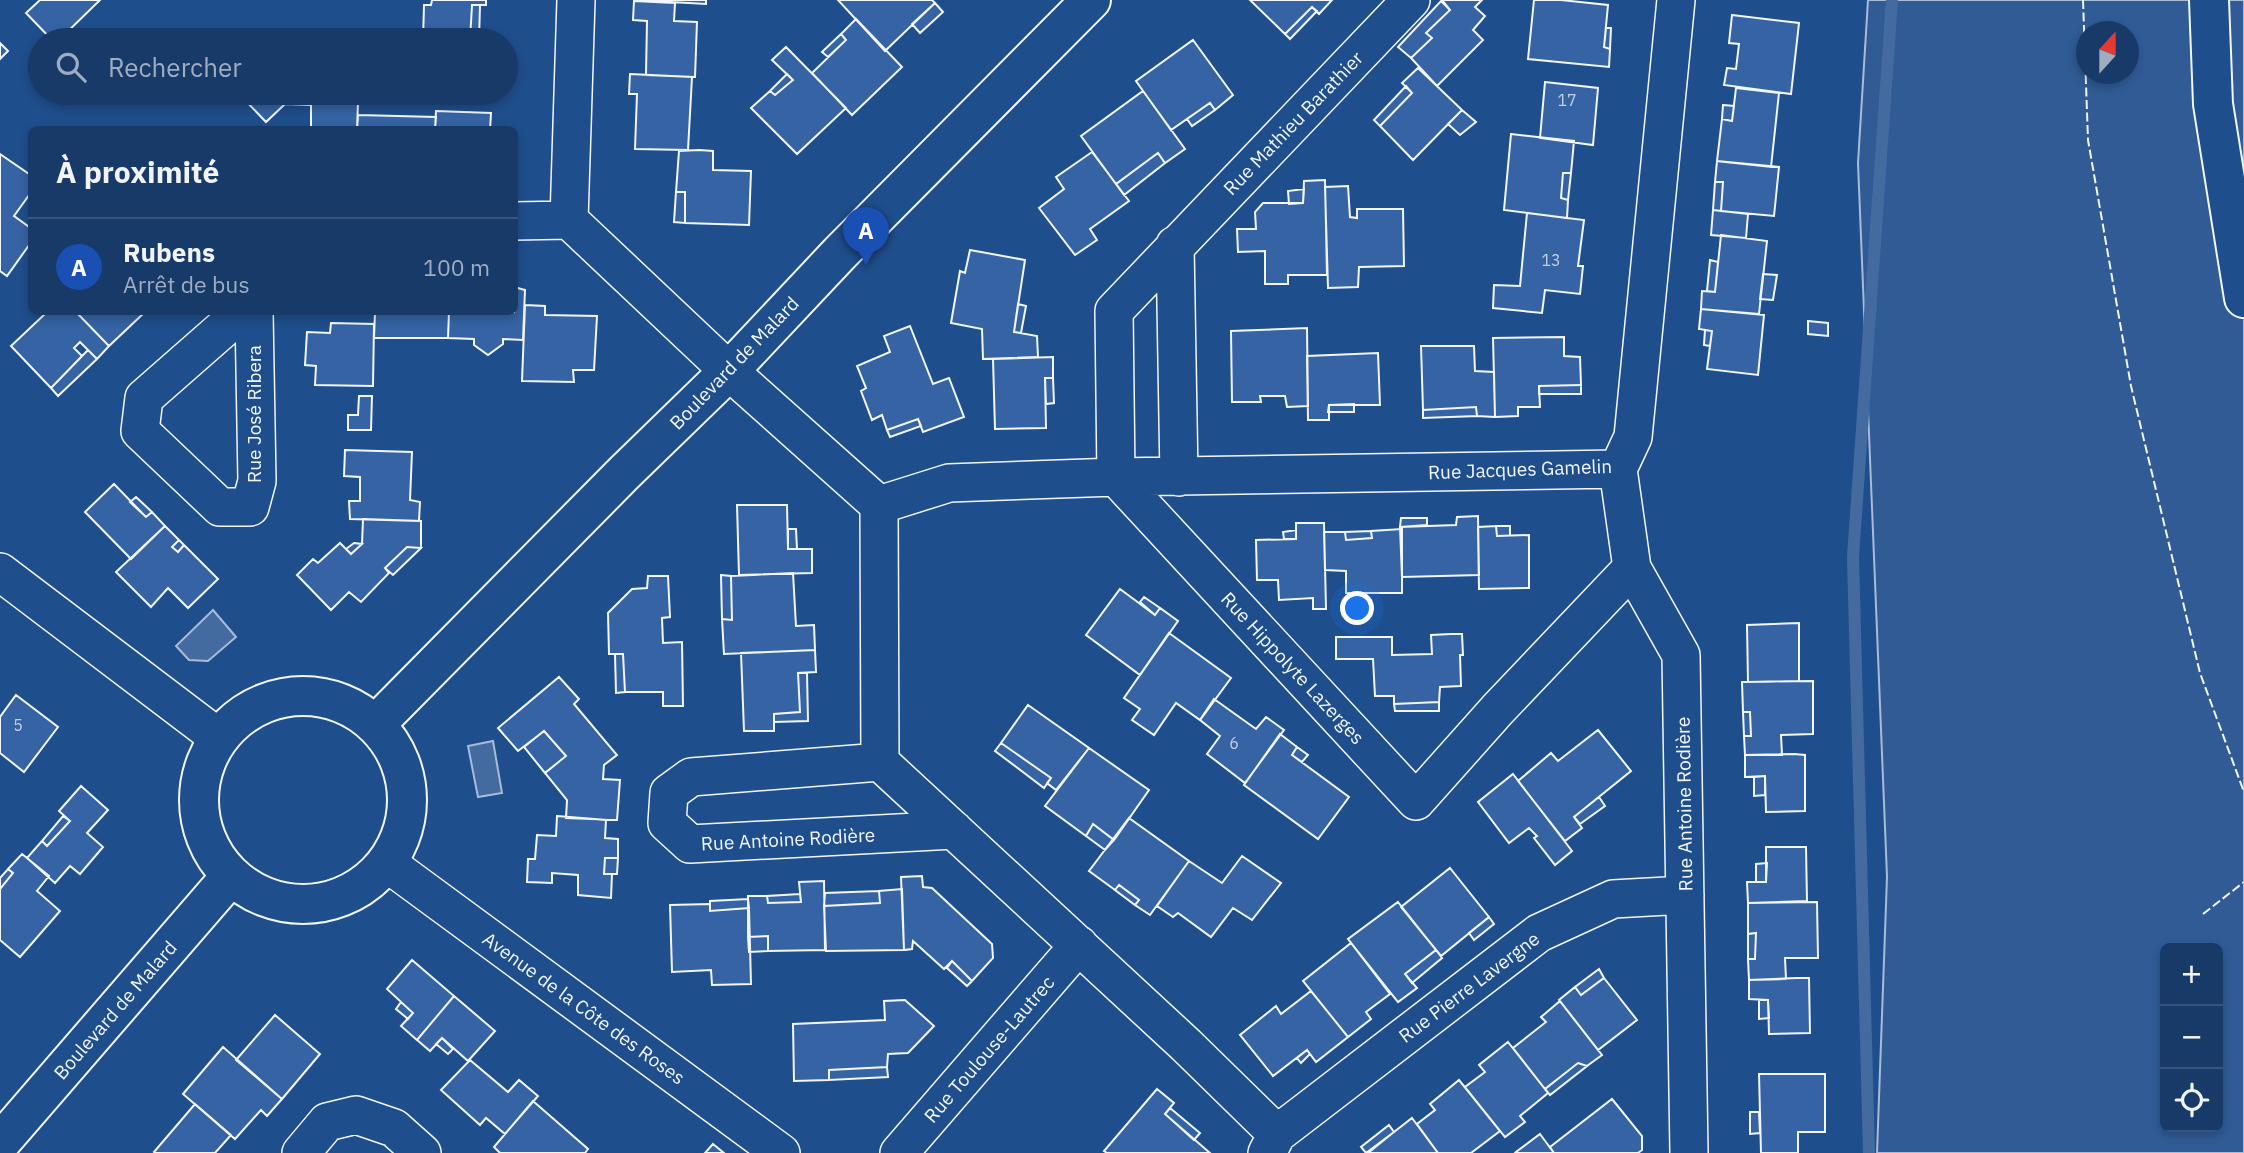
<!DOCTYPE html>
<html lang="fr">
<meta charset="utf-8">
<style>
body{margin:0;font-family:"IBM Plex Sans",sans-serif;background:#20416f;color:#f1f3f6}
.controls{position:absolute;right:21px;bottom:21px;display:grid;overflow:hidden;border-radius:10px;box-shadow:0 4px 10px #0003}
.controls button{width:63px;height:63px;display:grid;place-items:center;padding:0;border:0;border-bottom:2px solid #36547d;background:#173a69;color:#f1f3f6;font:35px sans-serif}
.compass{position:absolute;left:2076px;top:21px;width:63px;height:63px;border-radius:50%;background:#173a69;box-shadow:0 4px 10px #0003;rotate:21deg}
.you{position:absolute;left:1358px;top:609px;width:24px;height:24px;margin:-18px;border:5px solid #fff;border-radius:50%;background:#1a73e8;box-shadow:0 0 0 10px #1a73e833}
.badge{display:grid;place-items:center;width:46px;height:46px;border-radius:50%;background:#8abfa5;color:#fff;font-size:23px;font-weight:700}
.pin{position:absolute;translate:-50% -58px;filter:drop-shadow(0 2px 4px #0008)}
.pin::after{content:'';position:absolute;top:37px;width:24px;height:21px;background:inherit;clip-path:polygon(0 0,100% 0,50% 100%)}
.list{margin:0;padding:0;list-style:none}
h2{display:flex;justify-content:space-between;align-items:center;height:91px;margin:0;padding:0 28px;font-size:30px}
h2 small{font-size:23px;font-weight:400;color:#9eadc0}
.list li{display:grid;grid-template-columns:46px 1fr auto;gap:21px;align-items:center;box-sizing:border-box;height:98px;padding:0 28px;border-top:2px solid #36547d}
.list b{display:block;font-size:26px;white-space:nowrap}
.list p{margin:0;font-size:23px;white-space:nowrap;color:#9eadc0}
.list em{font-size:23px;font-style:normal;color:#9eadc0}
.icon{flex:none;width:38px;height:38px;fill:none;stroke:currentColor;stroke-width:2;stroke-linecap:round;stroke-linejoin:round}
.map{position:relative;flex:none;width:2244px;height:1153px;overflow:hidden}
.search{position:absolute;background:#173a69;box-shadow:0 4px 10px #0003;left:28px;top:28px;width:490px;height:77px;display:flex;align-items:center;gap:18px;box-sizing:border-box;padding:0 24px;border-radius:38px;color:#9eadc0;font-size:26px}
.panel{position:absolute;background:#173a69;box-shadow:0 4px 10px #0003;left:28px;top:126px;width:490px;height:189px;border-radius:10px}
.map>svg:first-child{display:block}
.built{fill:#305b95;stroke:#a8bbd7;stroke-width:2;fill-rule:evenodd}
.water{fill:#446ba0;stroke:#a8bbd7;stroke-width:2}
.lines{fill:none;stroke-linecap:round;stroke-linejoin:round}
.stream{stroke:#446ba0;stroke-width:12}
.building{fill:#3563a3;stroke:#f2f6ff;stroke-width:2}
.minor-casing{stroke:#f2f6ff;stroke-width:40}
.tertiary-casing{stroke:#f2f6ff;stroke-width:42}
.secondary-casing{stroke:#f2f6ff;stroke-width:42}
.minor{stroke:#1f4e8c;stroke-width:37}
.tertiary{stroke:#1f4e8c;stroke-width:38}
.secondary{stroke:#1f4e8c;stroke-width:38}
.fence{stroke:#f2f6ff;stroke-width:2;stroke-dasharray:9 3.5;stroke-linecap:butt}
.labels{text-anchor:middle;dominant-baseline:central;stroke-width:5;stroke-linejoin:round;paint-order:stroke}
.number-label{font-size:16px;fill:#c3d1e8}
.street-label{font-size:19px;fill:#f2f6ff;stroke:#1f4e8c}
</style>
<div class="map">
<svg width="2244" height="1153" viewBox="0 0 2244 1153">
<rect width="100%" height="100%" fill="#1f4e8c"/>
<path class="built" d="M1868,0H2244V1153H1877L1887,877L1858,163ZM2086,32H2128V74H2086ZM2165,948H2218V1127H2165Z"/>
<path class="water" d="M213,610L236,637L208,661L189,660L176,646Z
M493,741L502,793L478,797L468,746Z"/>
<g class="lines">
<path class="stream" d="M1869,1153L1853,557L1892,0"/>
</g>
<path class="building" d="M40,0H100L59,40H52L26,13Z
M432,0H486V5H472L470,40H423L424,5H431Z
M634,0H706V4Z
M838,0H932L935,3L885,51Z
M1250,0H1332L1319,14L1312,7L1285,34Z
M1442,0H1482L1475,7L1485,16L1473,30L1483,40L1437,86L1411,58L1432,38L1426,33L1450,10Z
M1534,0H1561L1608,5L1604,47L1610,49L1609,67L1528,59Z
M634,1L675,3L674,21L697,22L695,77L646,75L647,21L633,20Z
M1441,1L1450,10L1426,33L1432,38L1411,58L1398,47Z
M935,3L943,12L920,33L912,24Z
M472,5H480L479,40H470Z
M1312,7L1317,11L1290,39L1285,34Z
M1732,15L1799,23L1791,94L1724,85L1727,68L1736,69L1739,44L1729,43Z
M856,19L902,67L852,115L812,73L846,40L841,34Z
M1606,28H1611L1610,49L1604,47Z
M841,34L846,40L828,57L822,52Z
M1193,40L1233,95L1215,110L1210,103L1171,130L1136,81Z
M0,43L8,51L0,59Z
M786,47L846,108L797,154L751,108L770,91L775,95L793,80L772,60Z
M1418,68L1462,110L1413,160L1380,126L1412,93L1402,83Z
M630,74L692,77L688,150L635,149L637,94H629Z
M787,74L793,80L775,95L770,91Z
M1545,82L1598,88L1593,145L1540,138Z
M1406,86L1412,93L1380,126L1374,120Z
M1736,88L1779,93L1771,167L1717,161L1722,119L1732,121Z
M1143,91L1185,149L1165,163L1158,153L1116,184L1081,136Z
M246,93H339V101L358,102L357,130L311,128V105L285,104L266,122L242,97Z
M1210,103L1215,110L1192,126L1187,119Z
M1723,105L1734,106L1732,121L1722,119Z
M1462,110L1476,122L1460,135L1448,124Z
M436,111L491,113L490,130H435Z
M358,115L436,117L435,130H357Z
M1511,134L1574,141L1571,173H1563L1561,198L1568,200L1567,218L1504,210Z
M699,150L713,151V170L751,171L749,225L685,223V192H676L679,151Z
M1092,152L1129,201L1090,229L1097,240L1075,255L1039,208L1064,189L1056,177Z
M1158,153L1165,163L1124,195L1116,184Z
M0,154L32,176V191L14,216L32,229V241L7,276L0,271Z
M1717,161L1779,167L1774,216L1721,211L1723,182H1715Z
M1563,173H1571L1568,200L1561,198Z
M1325,180L1327,275H1288V284H1265V251L1238,252L1237,229H1256L1255,212L1263,203H1303L1304,181Z
M1715,182H1723L1721,211L1713,210Z
M1348,186L1350,217L1357,218V209H1403L1404,266L1359,267L1358,287L1328,288L1325,187Z
M1304,189L1303,203L1289,204L1288,191Z
M676,192H685V223L674,222Z
M1713,210L1748,214L1746,238L1711,235Z
M1527,213L1584,220L1578,266H1583L1580,294L1545,290L1542,313L1493,308L1494,285L1520,286Z
M1721,235L1767,241L1759,314L1701,309L1702,291L1715,292Z
M970,250L1025,260L1014,332L1037,336L1038,357L983,359L982,329L951,323L960,271L965,273Z
M1710,260L1718,262L1715,292L1707,291Z
M1763,274L1777,275L1773,300L1760,299Z
M514,287L525,290L523,340L503,339V344L488,355L474,345V339L448,338L449,312H514Z
M1018,304L1026,306L1021,333L1014,332Z
M525,305L545,306V315L597,316L594,370H573L574,382L522,381Z
M1701,309L1764,315L1758,375L1707,369L1712,331L1699,329Z
M47,312H76L109,346L97,359L80,342L74,348L82,356L51,388L11,346Z
M76,312H145L109,346Z
M375,312H449L448,338H374Z
M1808,321L1828,323V336L1808,334Z
M331,323L374,324L373,386L315,385L316,366L305,365L307,332L330,333Z
M910,326L933,384L949,378L964,417L923,432L918,419L887,430L882,415L872,420L861,391L866,388L857,366L890,352L884,336Z
M1307,328L1308,406L1287,407L1285,396H1260L1261,402H1232L1231,331Z
M1705,330L1712,331L1710,346L1704,345Z
M1564,337V356L1580,357L1581,385L1539,386L1540,407H1518V416L1495,417L1493,338Z
M1421,346H1474L1475,371L1494,372L1495,417L1477,416L1476,407L1423,410Z
M88,350L97,359L58,396L51,388Z
M1378,353L1380,405H1329V420H1308L1307,356Z
M1053,357V378H1045L1046,428L995,429L993,359Z
M1045,378H1053L1054,403L1046,404Z
M1581,385V394H1539V386Z
M359,396H372L371,430H348V415H358Z
M1354,404V412H1328L1329,405Z
M1476,407L1477,416L1423,418V410Z
M918,419L921,426L890,437L887,430Z
M345,450L412,452L410,500L420,502L419,521L350,519L349,501H360V477L344,476Z
M114,484L146,517L152,512L165,526L131,559L85,512Z
M136,497L152,512L146,517L130,502Z
M737,505H787L788,549H812V573L739,575Z
M1478,516L1479,575L1402,577L1400,527L1456,525L1457,517Z
M1401,518H1427V525L1400,527Z
M363,519L421,521V548L407,547L385,568L389,573L361,602L349,592L331,610L297,575L313,559L318,563L340,543L351,554L362,544Z
M1296,523H1324L1326,609H1313V598L1279,600L1278,580H1257L1256,540L1296,539Z
M165,526L179,540L172,547L178,552L184,545L218,579L188,608L168,588L151,607L116,572Z
M1496,526L1497,536L1529,535V588L1479,589L1478,527Z
M1496,526H1510V536H1497Z
M788,529H796L797,549H788Z
M1402,529V593H1346V571L1325,570L1324,532H1345L1346,540L1372,538L1371,531Z
M1296,530V539H1284L1283,532Z
M1371,531L1372,538L1346,540L1345,532Z
M179,540L184,545L178,552L172,547Z
M354,543L362,544L351,554L346,549Z
M407,547L421,548L393,575L385,568Z
M793,573L796,626L814,625L815,650L724,654L722,619L732,620L731,576Z
M721,575L731,576L732,620L722,619Z
M648,576H668L670,617L662,618L663,643L682,642L683,706H663V692H625L623,654H609L608,613L632,589L647,588Z
M1120,589L1155,615L1160,608L1178,621L1140,675L1086,635Z
M1144,597L1160,608L1155,615L1140,602Z
M1799,623V681L1748,682L1747,625Z
M1169,633L1231,678L1200,720L1176,703L1154,735L1132,720L1140,709L1124,698Z
M1451,634H1462L1463,655H1460L1461,686L1440,687L1439,702L1394,704V696H1375L1373,659H1336V637H1392V655L1432,654L1431,635Z
M815,650L816,672L798,673L800,712L774,714V731H744L741,653Z
M615,654H623L625,692L616,693Z
M798,673H807L808,721L774,722V714L800,712Z
M559,677L579,699L574,704L617,755L604,765L603,779L620,780L617,820L566,818L567,800L545,773L566,756L544,731L518,751L498,728Z
M1813,681V734L1781,735L1782,755H1745L1744,736H1751L1750,712H1743L1742,682Z
M16,695L58,727L24,772L0,753V717Z
M1214,699L1256,729L1266,717L1284,730L1245,783L1207,754L1220,736L1200,720Z
M1439,702V711H1395L1394,704Z
M1028,705L1089,748L1056,790L1047,783L1051,778L1001,743Z
M1743,712H1750L1751,736H1744Z
M1598,730L1631,771L1574,817L1582,828L1565,841L1518,781L1551,753L1558,761Z
M544,731L566,756L545,773L524,747Z
M1280,734L1297,747L1292,755L1349,797L1318,839L1244,785Z
M1001,743L1051,778L1044,788L995,751Z
M1297,747L1308,755L1302,762L1292,755Z
M1089,748L1149,790L1114,840L1093,824L1086,836L1045,806Z
M1794,754L1805,755V811L1766,812L1765,776L1745,777V755Z
M1513,774L1572,851L1555,865L1534,838L1537,836L1529,828L1509,843L1478,802Z
M1765,776V795L1754,796V777Z
M81,786L108,810L87,833L103,847L80,874L70,866L55,883L27,858L42,841L47,846L70,821L59,811Z
M1599,797L1605,806L1580,824L1574,817Z
M63,816L70,821L47,846L42,841Z
M557,816L606,820L605,838L618,839V858H605L604,874H612L611,898L578,895V875L552,873V883L527,882L528,859H535L537,835L556,836Z
M1129,818L1189,861L1150,915L1135,905L1139,900L1119,885L1115,890L1089,871Z
M1093,824L1114,840L1105,850L1086,836Z
M1766,847H1806L1807,901L1748,903L1747,882H1766Z
M22,854L49,876L37,891L60,911L20,957L0,940V889L13,873L8,869Z
M1242,856L1281,883L1252,920L1233,908L1211,937L1178,913L1173,917L1157,906L1189,861L1222,883Z
M605,858H618L617,874H604Z
M1767,863L1766,882H1756V864Z
M1450,868L1489,917L1441,956L1401,907Z
M8,869L13,873L0,889V878Z
M922,876L923,887L932,888L992,944L993,958L972,981L952,961L944,969L913,941L912,949L904,950L901,877Z
M824,881L825,950L768,951V936L748,937V896H767L768,903L801,902L799,882Z
M1119,885L1139,900L1135,905L1115,890Z
M902,889L904,950L826,951L824,906L880,903L879,891Z
M879,891L880,903L824,906L825,893Z
M800,894L801,902L768,903L767,896Z
M748,899L749,908L710,911V901Z
M1398,902L1436,950L1405,974L1417,988L1398,1002L1348,939Z
M1817,902L1818,958H1785L1786,979L1749,980L1748,959H1755L1756,933L1748,934V903Z
M710,904V911L749,908L751,984L712,985L711,970L672,972L670,905Z
M1489,917L1494,924L1474,940L1469,933Z
M1756,933L1755,959H1748V934Z
M768,936V951L749,952L748,937Z
M1351,943L1390,994L1366,1012L1371,1019L1348,1037L1303,981Z
M1436,950L1442,958L1412,983L1405,974Z
M412,960L454,996L417,1040L401,1026L413,1013L387,989Z
M952,961L972,981L967,986L947,968Z
M1599,969L1604,978L1581,995L1575,987Z
M1604,978L1637,1020L1598,1050L1559,1000L1575,987L1581,995Z
M1797,978H1809L1810,1033L1769,1034L1768,1000L1749,999V980Z
M1311,991L1348,1037L1316,1062L1307,1050L1273,1076L1240,1035L1276,1006L1281,1014Z
M454,996L495,1031L468,1061L442,1038L430,1051L417,1040Z
M905,1000L934,1026L908,1053L888,1054L887,1067L829,1070V1080L794,1081L793,1024L885,1020L884,1001Z
M1759,1000H1768L1769,1018L1759,1019Z
M1560,1001L1602,1055L1587,1066L1578,1063L1545,1089L1513,1048L1546,1022L1541,1017Z
M401,1002L413,1013L408,1019L396,1009Z
M275,1015L320,1054L282,1099L236,1060Z
M442,1038L453,1049L448,1054L436,1044Z
M1508,1042L1548,1093L1520,1116L1525,1122L1505,1137L1465,1087L1485,1072L1479,1065Z
M223,1047L282,1099L267,1116L261,1110L235,1139L183,1094Z
M1307,1050L1310,1054L1301,1063L1297,1058Z
M470,1060L508,1092L519,1080L538,1096L505,1134L486,1118L480,1125L441,1090Z
M1578,1063L1587,1066L1550,1095L1545,1089Z
M887,1067L888,1077L829,1080V1070Z
M1759,1074H1825V1132H1798V1153H1761Z
M1459,1080L1500,1131L1471,1153H1438L1417,1124L1435,1110L1430,1104Z
M1157,1089L1174,1103L1165,1114L1210,1153H1107L1104,1151Z
M1612,1099L1642,1136V1150L1638,1153H1554L1550,1147Z
M533,1101L588,1149L585,1153H500L494,1147Z
M195,1104L231,1135L215,1153H155L154,1152Z
M1170,1108L1200,1133L1194,1140L1165,1114Z
M1750,1112H1759L1760,1133L1750,1134Z
M1412,1118L1438,1153H1368L1394,1132Z
M1389,1125L1394,1132L1366,1153L1361,1147Z
M1540,1134L1554,1153H1515L1516,1152Z
M713,1144L724,1153H705Z"/>
<g class="lines">
<defs>
<path id="minor" d="M1411,0L1114,311L1116,477L1618,469L1633,437L1676,0
M569,220L576,0
M514,221L569,220L729,371L879,505L880,762L1186,1045L1277,1134L1267,1153
M1175,245L1179,477
M242,312L144,398L140,431L220,507H250L257,481L254,312
M1618,469L1632,568L1681,655L1689,1153
M879,505L949,483L1116,477L1416,801L1498,709L1632,568
M0,572L219,738
M880,762L691,777L669,793L667,823L690,844L954,830
M387,863L781,1153
M1277,1134L1539,933L1613,899L1685,895
M301,1153L327,1122L356,1115L394,1128L422,1153
M899,1153L1079,945"/>
<path id="tertiary" d="M199 800a104 104 0 1 1 208 0a104 104 0 1 1-208 0Z
M376,724L624,473L729,371L840,253L1091,0
M0,1143L231,876"/>
<path id="secondary" d="M2209,0L2213,104L2244,298"/>
</defs>
<use href="#minor" class="minor-casing"/>
<use href="#tertiary" class="tertiary-casing"/>
<use href="#secondary" class="secondary-casing"/>
<use href="#minor" class="minor"/>
<use href="#tertiary" class="tertiary"/>
<use href="#secondary" class="secondary"/>
<path class="fence" d="M2083,0L2088,140L2131,386L2200,673L2244,792
M2203,914L2244,882"/>
</g>
<g class="labels">
<g class="number-label">
<text x="1567" y="100">17</text>
<text x="1551" y="260">13</text>
<text x="18" y="725">5</text>
<text x="1234" y="743">6</text>
</g>
<g class="street-label">
<text transform="translate(1293 123) rotate(-46)">Rue Mathieu Barathier</text>
<text transform="translate(734 363) rotate(-46)">Boulevard de Malard</text>
<text transform="translate(254 414) rotate(-90)">Rue José Ribera</text>
<text transform="translate(1520 469) rotate(-2)">Rue Jacques Gamelin</text>
<text transform="translate(1293 668) rotate(47)">Rue Hippolyte Lazerges</text>
<text transform="translate(1684 804) rotate(-91)">Rue Antoine Rodière</text>
<text transform="translate(788 839) rotate(-3)">Rue Antoine Rodière</text>
<text transform="translate(1469 987) rotate(-37)">Rue Pierre Lavergne</text>
<text transform="translate(584 1008) rotate(36)">Avenue de la Côte des Roses</text>
<text transform="translate(115 1010) rotate(-49)">Boulevard de Malard</text>
<text transform="translate(989 1049) rotate(-49)">Rue Toulouse-Lautrec</text>
</g>
</g>
</svg>
<div class="controls">
<button>+</button>
<button>−</button>
<button><svg class="icon" aria-label="locate" viewBox="0 0 24 24"><circle cx="12" cy="12" r="6"/><path d="M12 2v4M12 18v4M2 12h4M18 12h4"/></svg></button>
</div>
<svg class="compass" viewBox="-18 -18 36 36"><path d="M0-13l5 13h-10z" fill="#e53935"/><path d="M0 13l5-13h-10z" fill="#9eadc0"/></svg>
<div class="you"></div>
<div class="pin badge" style="left:866px;top:265px;background:#1a4fb4">A</div>
<div class="search"><svg class="icon" aria-label="search" viewBox="0 0 24 24"><circle cx="10" cy="10" r="6"/><path d="M15 15l6 6"/></svg>Rechercher</div>
<section class="panel">
<h2>À proximité<small></small></h2>
<ul class="list">
<li><span class="badge" style="background:#1a4fb4">A</span><div><b>Rubens</b><p>Arrêt de bus</p></div><em>100 m</em></li>
</ul>
</section>
</div>
